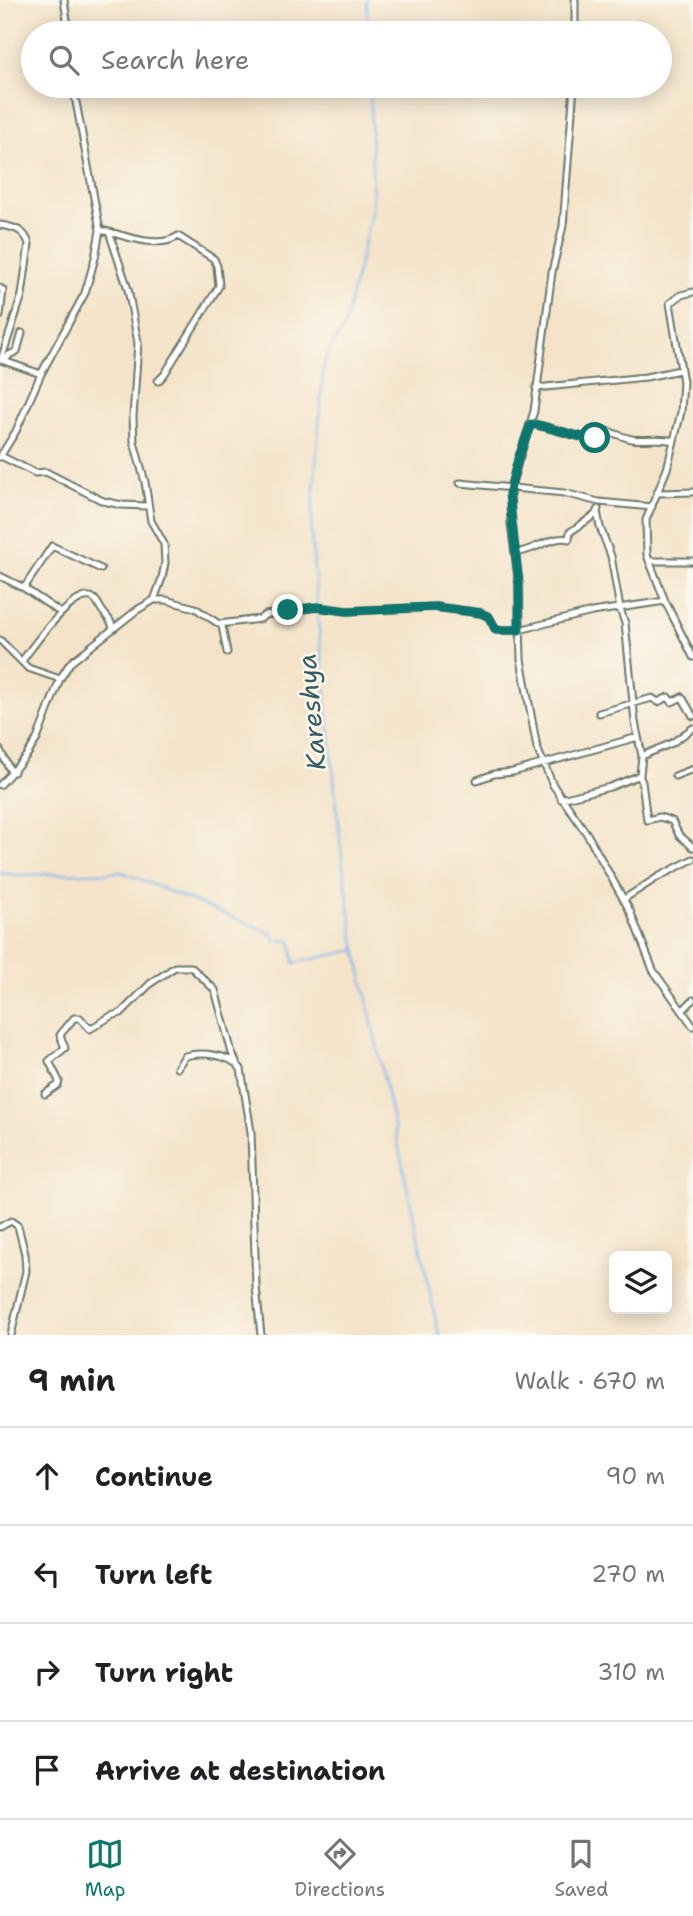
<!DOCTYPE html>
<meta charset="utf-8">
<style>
body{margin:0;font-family:"Shantell Sans",sans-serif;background:#f6f6f6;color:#202124}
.controls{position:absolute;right:21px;bottom:21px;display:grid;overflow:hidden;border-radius:10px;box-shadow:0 4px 18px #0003}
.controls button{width:63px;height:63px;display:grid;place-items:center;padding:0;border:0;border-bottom:2px solid #e0e0e0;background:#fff;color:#202124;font:35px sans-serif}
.stop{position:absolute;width:21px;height:21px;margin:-16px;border:5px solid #0f766e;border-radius:50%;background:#fff}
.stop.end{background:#0f766e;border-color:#fff;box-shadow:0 2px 7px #0008}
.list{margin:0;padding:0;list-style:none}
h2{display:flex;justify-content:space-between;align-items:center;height:91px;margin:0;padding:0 28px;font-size:30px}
h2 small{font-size:23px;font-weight:400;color:#757577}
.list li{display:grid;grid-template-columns:46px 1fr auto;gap:21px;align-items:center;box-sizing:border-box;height:98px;padding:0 28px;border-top:2px solid #e0e0e0}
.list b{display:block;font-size:26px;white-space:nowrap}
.list em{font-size:23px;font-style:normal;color:#757577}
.icon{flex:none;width:38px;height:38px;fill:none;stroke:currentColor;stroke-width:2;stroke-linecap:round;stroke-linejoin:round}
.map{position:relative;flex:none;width:693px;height:1335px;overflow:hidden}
.search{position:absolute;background:#fff;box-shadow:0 4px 18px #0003;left:21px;right:21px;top:21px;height:77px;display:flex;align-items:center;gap:18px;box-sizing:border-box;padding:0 24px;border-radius:38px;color:#757577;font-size:26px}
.sheet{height:483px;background:#fff}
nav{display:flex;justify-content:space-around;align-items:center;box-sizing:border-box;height:98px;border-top:2px solid #e0e0e0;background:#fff;font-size:19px;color:#757577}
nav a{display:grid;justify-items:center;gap:4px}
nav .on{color:#0f766e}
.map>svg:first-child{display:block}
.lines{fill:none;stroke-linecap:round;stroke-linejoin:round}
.stream{stroke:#7cb4ec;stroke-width:2}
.minor-casing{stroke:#6a7768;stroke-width:9}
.minor{stroke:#fff;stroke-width:5}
.route{stroke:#0f766e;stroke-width:9}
.labels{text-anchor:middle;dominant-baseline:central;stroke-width:5;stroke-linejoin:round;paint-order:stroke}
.water-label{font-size:26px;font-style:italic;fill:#365b62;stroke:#fbf7ec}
</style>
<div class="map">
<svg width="693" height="1335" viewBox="0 0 693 1335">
<rect width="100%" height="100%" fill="#fbf7ec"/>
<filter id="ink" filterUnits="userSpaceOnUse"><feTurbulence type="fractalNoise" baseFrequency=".0143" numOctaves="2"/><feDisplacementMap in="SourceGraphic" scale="14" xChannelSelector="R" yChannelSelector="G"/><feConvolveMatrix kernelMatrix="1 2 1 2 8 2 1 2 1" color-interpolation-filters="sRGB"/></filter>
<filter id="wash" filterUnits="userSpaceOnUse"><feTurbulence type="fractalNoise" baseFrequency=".00686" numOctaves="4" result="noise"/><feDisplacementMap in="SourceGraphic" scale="28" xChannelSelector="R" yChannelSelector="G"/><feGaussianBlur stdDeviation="1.57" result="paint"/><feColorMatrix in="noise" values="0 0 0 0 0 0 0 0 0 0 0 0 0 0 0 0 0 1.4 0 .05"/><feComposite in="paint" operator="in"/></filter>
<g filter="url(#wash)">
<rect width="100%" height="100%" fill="#f4e3c9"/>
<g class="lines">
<path class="stream" d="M367,0L368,33
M317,604L311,531L323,371L326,357L344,327L373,205L370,86
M317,609L342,859L354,939L439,1335
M0,873L16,875L122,872L273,934L274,941L291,940L294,963L355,950"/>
</g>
</g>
<g filter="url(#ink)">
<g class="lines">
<defs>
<path id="minor" d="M64,0L69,33
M575,33V0
M574,86L563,226L552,272L534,411L510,488L511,524L519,584L521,659L537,748L553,785L587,834L630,911L653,970L693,1026
M0,225C14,227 25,230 29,244L22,295L1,360
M100,230L109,232L128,289L138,343L133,417L134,442L145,482L151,521L164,544L165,563L162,578L154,600
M109,232C130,237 160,249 178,236L214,259L217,266L219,286L164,375L158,381
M0,288L3,290L0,316
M693,292L681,295L670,303L683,382L681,412L667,469L646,520L647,555L665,601L693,657
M1,360L41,374
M5,361L9,355L17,351L22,333
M536,388L646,377L680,370
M531,424C546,425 585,441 595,438L598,429C610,430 620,437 632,439C646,441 660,437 674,441
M1,456L35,473L46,472L103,501L122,505L147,506
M0,457L16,431L41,374L85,293L95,258L100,230L73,86
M460,483L564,493L599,502L652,507
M659,493L693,492
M597,511L600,527L611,556L620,609L625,623L635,722L642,756
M515,553C534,551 553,535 569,539L570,532L595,515L598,509
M649,561H693
M0,576L24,588L61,613
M24,588L52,546L101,569
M219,624L260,619L265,615L317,607L347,611L435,607L481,613L489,617L496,630H519L592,612L665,601
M0,640L28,668L60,679
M22,661C32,647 71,592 91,597C97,599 98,604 101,609C106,617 111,619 113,628
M599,713L652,698L658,702L668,697L672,702L682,697L693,716
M0,750L10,770L14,772
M639,775L642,782L647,820L660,817L672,821L679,835L693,847
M675,776L693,769
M477,780L494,774L513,772L638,737
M0,785L27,755L37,739L60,679L70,663L137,610L154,600H166L195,608L222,626L227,652
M561,799L610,787L638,776L640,775L642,756L672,743L693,728
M624,899L658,877L693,859
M683,1010L693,1000
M177,1068L185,1056C201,1052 231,1054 241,1069L251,1132L256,1287L261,1335
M45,1094L58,1085L59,1081L49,1061L65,1048L60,1035L74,1018H80L90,1029L111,1016L121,1013L151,983L175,967H191L215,990L232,1053L237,1064
M0,1227L11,1221L18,1226L25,1254L26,1271L11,1335"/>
</defs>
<use href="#minor" class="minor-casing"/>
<use href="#minor" class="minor"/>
</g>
</g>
<g class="lines" filter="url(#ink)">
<path class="route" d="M288,610L317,607L347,611L435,607L481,613L489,617L496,630H519V584L509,494L518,459L531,424C546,425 586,441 595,438"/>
</g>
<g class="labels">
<g class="water-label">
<text transform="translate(311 712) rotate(-95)">Kareshya</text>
</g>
</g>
</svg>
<div class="controls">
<button><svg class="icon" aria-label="layers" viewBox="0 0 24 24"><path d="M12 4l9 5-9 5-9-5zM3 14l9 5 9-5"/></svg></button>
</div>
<div class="stop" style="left:595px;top:438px"></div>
<div class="stop end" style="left:288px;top:610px"></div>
<div class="search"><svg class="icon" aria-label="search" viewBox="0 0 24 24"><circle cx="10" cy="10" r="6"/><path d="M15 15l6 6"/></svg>Search here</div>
</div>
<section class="sheet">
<h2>9 min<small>Walk · 670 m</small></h2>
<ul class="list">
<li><svg class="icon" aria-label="ahead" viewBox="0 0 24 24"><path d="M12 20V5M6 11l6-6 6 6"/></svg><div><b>Continue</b></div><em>90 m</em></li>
<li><svg class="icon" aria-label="left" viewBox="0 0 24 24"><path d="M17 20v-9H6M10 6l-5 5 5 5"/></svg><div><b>Turn left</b></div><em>270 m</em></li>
<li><svg class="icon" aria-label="right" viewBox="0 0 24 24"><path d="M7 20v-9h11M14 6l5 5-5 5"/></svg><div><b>Turn right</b></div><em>310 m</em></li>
<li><svg class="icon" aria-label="arrive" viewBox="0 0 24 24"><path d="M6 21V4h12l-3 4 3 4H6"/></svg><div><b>Arrive at destination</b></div></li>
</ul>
</section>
<nav>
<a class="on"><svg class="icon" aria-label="map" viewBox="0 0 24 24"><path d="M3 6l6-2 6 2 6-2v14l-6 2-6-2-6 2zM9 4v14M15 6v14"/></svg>Map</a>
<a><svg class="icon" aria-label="directions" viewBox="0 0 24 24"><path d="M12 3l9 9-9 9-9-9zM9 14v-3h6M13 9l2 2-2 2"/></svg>Directions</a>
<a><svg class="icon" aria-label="saved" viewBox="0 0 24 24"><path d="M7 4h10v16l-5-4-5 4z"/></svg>Saved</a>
</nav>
